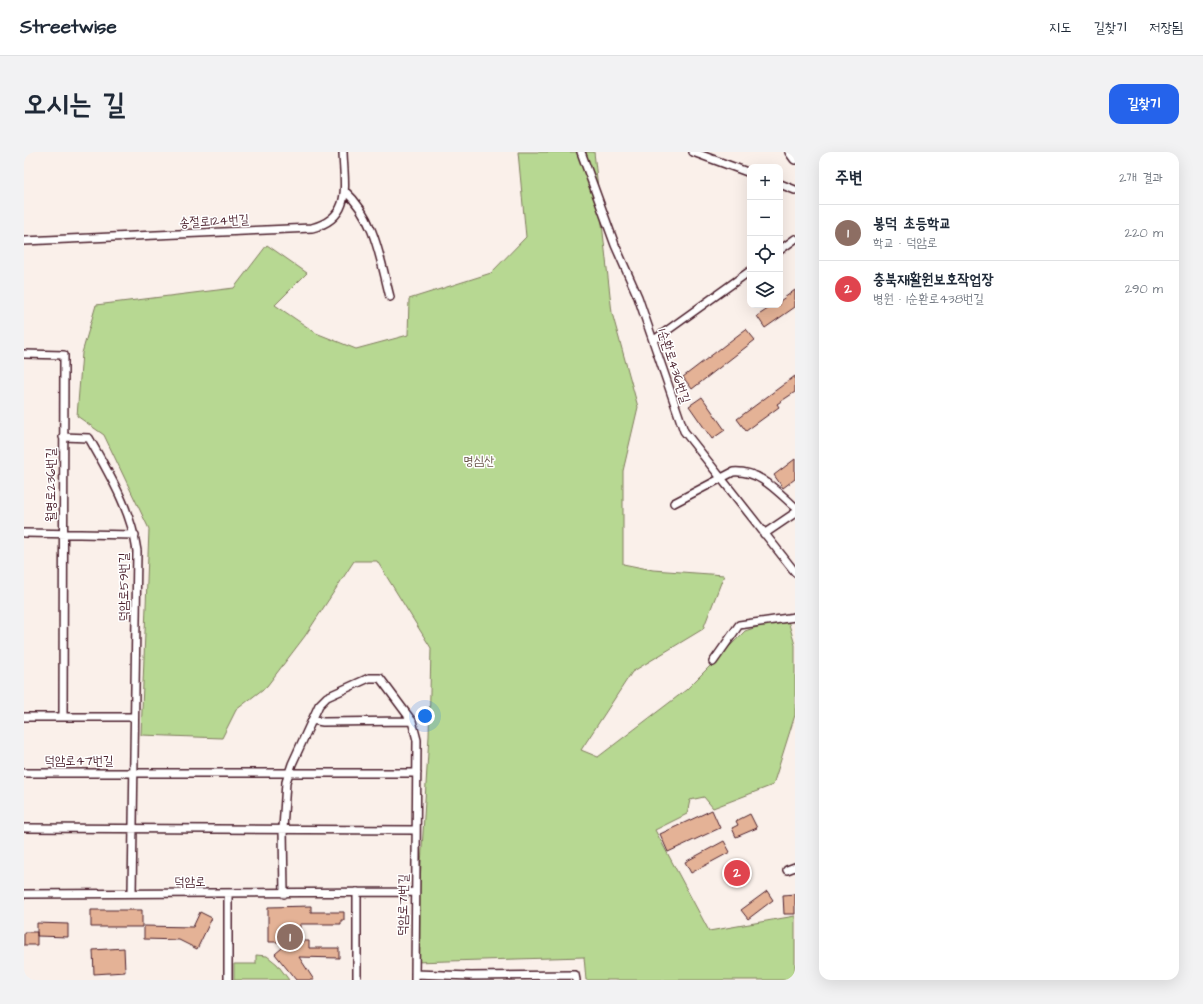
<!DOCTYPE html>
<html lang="ko">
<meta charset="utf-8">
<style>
body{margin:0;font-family:"Architects Daughter","Poor Story",sans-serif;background:#f2f2f3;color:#1f2937}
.controls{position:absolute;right:12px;top:12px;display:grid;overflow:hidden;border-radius:8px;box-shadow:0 4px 16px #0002}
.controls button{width:36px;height:36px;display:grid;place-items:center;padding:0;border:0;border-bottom:1px solid #e0e1e3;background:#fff;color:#1f2937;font:20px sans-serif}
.you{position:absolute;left:401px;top:564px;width:14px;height:14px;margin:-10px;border:3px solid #fff;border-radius:50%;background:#1a73e8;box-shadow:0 0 0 6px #1a73e833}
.badge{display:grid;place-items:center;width:26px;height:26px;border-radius:50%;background:#2563eb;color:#fff;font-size:13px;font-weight:700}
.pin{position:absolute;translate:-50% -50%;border:2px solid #fff;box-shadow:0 1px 4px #0006}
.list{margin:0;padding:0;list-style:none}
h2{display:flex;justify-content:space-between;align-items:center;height:52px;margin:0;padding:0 16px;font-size:17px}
h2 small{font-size:13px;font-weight:400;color:#747a83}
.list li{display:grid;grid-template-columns:26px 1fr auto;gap:12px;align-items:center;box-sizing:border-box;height:56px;padding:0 16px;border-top:1px solid #e0e1e3}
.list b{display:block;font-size:15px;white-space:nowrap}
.list p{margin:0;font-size:13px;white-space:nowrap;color:#747a83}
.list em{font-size:13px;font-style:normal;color:#747a83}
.icon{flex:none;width:22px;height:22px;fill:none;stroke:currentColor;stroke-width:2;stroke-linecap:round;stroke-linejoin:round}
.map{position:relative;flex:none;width:771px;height:828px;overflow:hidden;border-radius:12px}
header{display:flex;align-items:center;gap:24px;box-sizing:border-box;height:56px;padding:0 20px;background:#fff;border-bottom:1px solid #e0e1e3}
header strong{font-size:19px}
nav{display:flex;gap:22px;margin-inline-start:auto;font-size:14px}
.intro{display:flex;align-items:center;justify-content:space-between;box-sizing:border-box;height:96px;padding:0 24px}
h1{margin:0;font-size:28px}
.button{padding:10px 18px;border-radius:12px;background:#2563eb;color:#fff;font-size:14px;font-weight:700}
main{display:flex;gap:24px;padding:0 24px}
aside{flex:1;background:#fff;border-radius:12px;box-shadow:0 4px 16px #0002}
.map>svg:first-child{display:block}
.green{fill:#b7d892;stroke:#807c5e}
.building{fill:#e4b296;stroke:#4a1f2b}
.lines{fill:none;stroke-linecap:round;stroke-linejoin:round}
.street-casing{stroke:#4a1f2b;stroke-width:10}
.secondary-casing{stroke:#4a1f2b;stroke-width:12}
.street{stroke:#fff;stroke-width:7}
.secondary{stroke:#fff;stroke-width:9}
.labels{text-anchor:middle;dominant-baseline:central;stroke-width:3;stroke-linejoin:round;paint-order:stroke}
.street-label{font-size:13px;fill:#4a1f2b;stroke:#fff}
.park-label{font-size:13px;fill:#6b564a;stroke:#fff}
</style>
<header>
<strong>Streetwise</strong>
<nav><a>지도</a><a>길찾기</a><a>저장됨</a></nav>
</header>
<div class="intro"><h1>오시는 길</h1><a class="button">길찾기</a></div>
<main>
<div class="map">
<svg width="771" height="828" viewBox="0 0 771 828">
<rect width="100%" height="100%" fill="#faf0ea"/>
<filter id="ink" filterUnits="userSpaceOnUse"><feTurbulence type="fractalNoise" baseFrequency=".025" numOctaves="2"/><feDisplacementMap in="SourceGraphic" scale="8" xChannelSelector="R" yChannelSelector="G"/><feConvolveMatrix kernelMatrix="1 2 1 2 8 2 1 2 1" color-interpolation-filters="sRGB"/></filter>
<g filter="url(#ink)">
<path class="green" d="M494,0H570L588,161L614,255L599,319V412L629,418L700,423L679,477L608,520L557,598L574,605L662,538L721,479L763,465L771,493V563L749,633L689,656L680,645L666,648L663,662L631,678L685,779L771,764V828H562L560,805L391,810L405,584L407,496L353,409H330L281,484L243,534L212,558L198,586L117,583L125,377L80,283L53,264L58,201L72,153L210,136L243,93L283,121L251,153L292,181L332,197L384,183L385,147L467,121L502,85Z
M232,803L243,804L253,812L265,828H210V812H232Z"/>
<path class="building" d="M771,138V155L741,176L733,164L750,153H756V149Z
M722,177L731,188L668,237L659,225Z
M771,224V240L753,252L755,255L722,279L713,267Z
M678,245L701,278L688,287L665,254Z
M771,307V327L759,336L750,323Z
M688,658L696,676L644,700L636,682Z
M726,662L733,676L712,685L708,676L714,673L712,669Z
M700,689L706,700L667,721L661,710Z
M743,739L749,748L724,767L717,758Z
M771,742V762H760L759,743Z
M287,754V760H320V768H317V772H276V789H285V796H315V806L275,805L290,828H272L251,802L265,790H244V755Z
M67,758H118V775H67Z
M176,760L188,766L173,797L155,788L120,787V774L169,775Z
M13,771L44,772V785L13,784Z
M0,780H13V793H0Z
M100,796L101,820L70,822L69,798Z"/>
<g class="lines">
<defs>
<path id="street" d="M557,0L591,93L614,145L660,279L771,420
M669,0L726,21
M756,32L771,38
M321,39C351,66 356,107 366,145
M0,89L288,76C329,65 320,34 319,0
M756,98L771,87
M630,188L726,119
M0,202L40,203L39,565
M39,285L65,286C85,322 107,357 113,399L108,741
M650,351L709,320C735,318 752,338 771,355
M0,381L111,383
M740,382L771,361
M689,510L715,473L771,465
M0,565H110
M288,568L299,570L388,569
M0,621H393
M0,676L392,678
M763,718L771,715
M333,740V828
M0,742L391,740
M204,742V828
M260,742L259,677L262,630L268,612L295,553L303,545L345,526H356L388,569L393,588L391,828
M391,822L447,824L551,823L552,828"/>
<path id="secondary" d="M766,0L771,7"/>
</defs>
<use href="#street" class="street-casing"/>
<use href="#secondary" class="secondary-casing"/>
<use href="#street" class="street"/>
<use href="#secondary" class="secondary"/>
</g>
</g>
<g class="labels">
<g class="street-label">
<text transform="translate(190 69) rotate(-3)">송절로124번길</text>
<text transform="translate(650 214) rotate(72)">1순환로436번길</text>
<text transform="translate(27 333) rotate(-90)">월명로236번길</text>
<text transform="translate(100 435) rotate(-90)">덕암로59번길</text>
<text x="55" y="609">덕암로47번길</text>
<text x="166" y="730">덕암로</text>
<text transform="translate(379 753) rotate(-89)">덕암로71번길</text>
</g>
<g class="park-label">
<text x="455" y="309">명심산</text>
</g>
</g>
</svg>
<div class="controls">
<button>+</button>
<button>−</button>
<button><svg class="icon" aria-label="locate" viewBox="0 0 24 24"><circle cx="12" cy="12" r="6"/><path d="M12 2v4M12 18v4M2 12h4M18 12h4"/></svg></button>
<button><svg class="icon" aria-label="layers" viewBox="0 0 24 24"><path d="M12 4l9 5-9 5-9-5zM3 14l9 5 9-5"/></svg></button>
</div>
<div class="you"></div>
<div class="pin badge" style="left:266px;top:785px;background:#8d6e63">1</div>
<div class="pin badge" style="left:713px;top:721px;background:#e0444e">2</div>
</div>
<aside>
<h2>주변<small>2개 결과</small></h2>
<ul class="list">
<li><span class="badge" style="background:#8d6e63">1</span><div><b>봉덕 초등학교</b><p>학교 · 덕암로</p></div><em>220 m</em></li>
<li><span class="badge" style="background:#e0444e">2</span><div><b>충북재활원보호작업장</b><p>병원 · 1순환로438번길</p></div><em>290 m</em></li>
</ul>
</aside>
</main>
